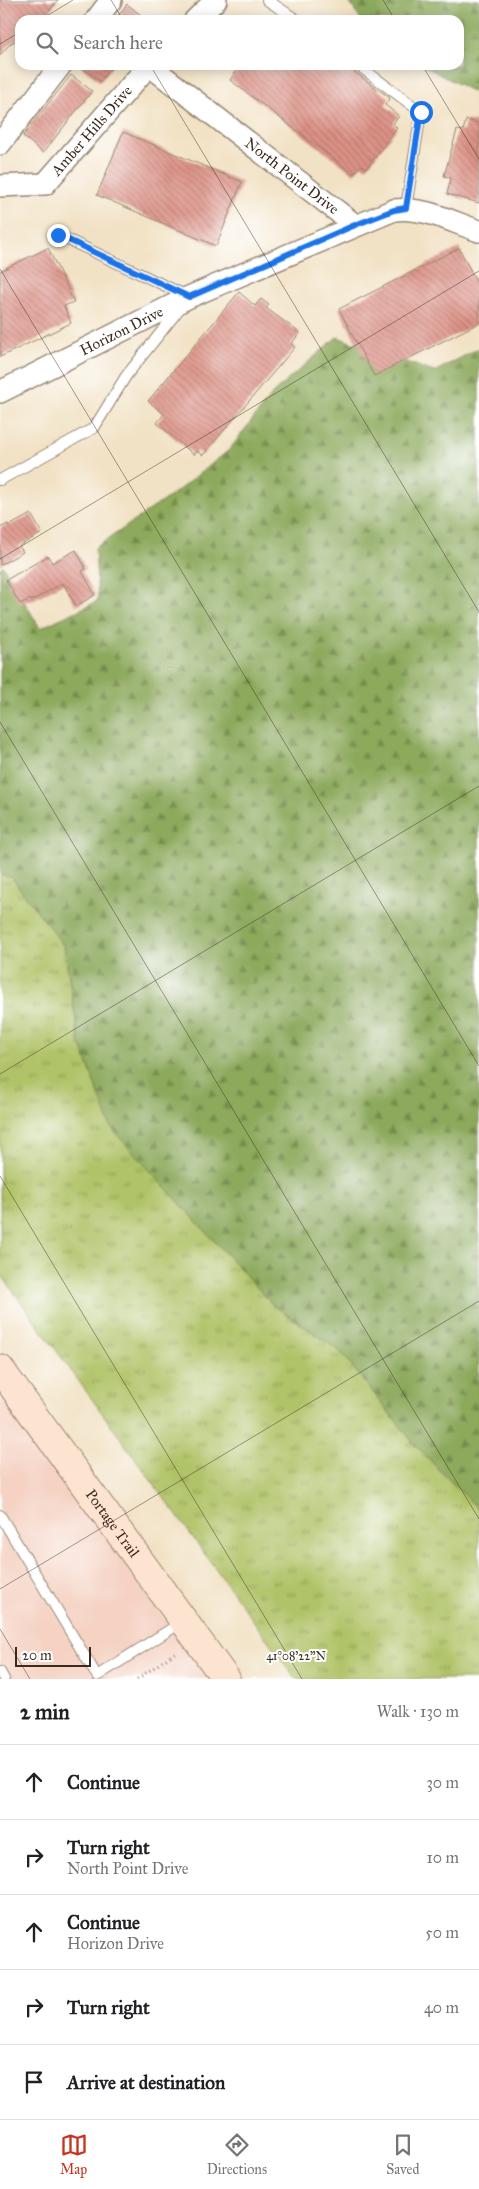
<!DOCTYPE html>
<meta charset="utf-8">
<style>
body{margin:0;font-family:"IM FELL Great Primer",serif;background:#f6f6f6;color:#202124}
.scale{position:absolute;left:15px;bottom:12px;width:76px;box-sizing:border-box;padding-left:5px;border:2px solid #3b2a1e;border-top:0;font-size:14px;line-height:18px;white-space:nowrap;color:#3b2a1e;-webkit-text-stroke:4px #fff;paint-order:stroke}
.stop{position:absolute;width:15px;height:15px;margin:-11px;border:4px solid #1a73e8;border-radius:50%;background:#fff}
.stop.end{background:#1a73e8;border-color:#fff;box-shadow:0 1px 5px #0008}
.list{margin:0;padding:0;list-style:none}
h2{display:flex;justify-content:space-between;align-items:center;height:65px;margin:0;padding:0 20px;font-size:21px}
h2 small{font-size:16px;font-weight:400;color:#757577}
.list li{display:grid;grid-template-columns:32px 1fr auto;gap:15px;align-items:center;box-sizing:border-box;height:75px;padding:0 20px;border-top:1px solid #e0e0e0}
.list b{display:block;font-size:19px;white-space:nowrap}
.list p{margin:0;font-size:16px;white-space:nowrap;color:#757577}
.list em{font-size:16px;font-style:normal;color:#757577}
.icon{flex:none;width:28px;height:28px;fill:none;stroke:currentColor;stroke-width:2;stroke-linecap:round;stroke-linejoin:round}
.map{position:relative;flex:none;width:479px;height:1679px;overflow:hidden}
.search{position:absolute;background:#fff;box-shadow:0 2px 12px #0003;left:15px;right:15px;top:15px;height:55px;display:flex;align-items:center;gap:12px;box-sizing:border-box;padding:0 18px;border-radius:15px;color:#757577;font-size:19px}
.sheet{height:440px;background:#fff}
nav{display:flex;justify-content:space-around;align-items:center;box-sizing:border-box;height:70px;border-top:1px solid #e0e0e0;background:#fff;font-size:14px;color:#757577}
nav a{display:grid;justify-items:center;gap:2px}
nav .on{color:#c8321e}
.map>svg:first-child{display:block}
.built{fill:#f5d2c2}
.grass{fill:url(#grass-tufts);stroke:#767642}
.forest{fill:url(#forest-firs);stroke:#646a3d}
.building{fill:url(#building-back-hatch)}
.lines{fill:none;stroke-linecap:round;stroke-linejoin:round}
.service-casing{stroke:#968672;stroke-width:12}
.minor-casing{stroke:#968672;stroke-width:24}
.secondary-casing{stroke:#968672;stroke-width:30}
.path{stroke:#968672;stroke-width:3;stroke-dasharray:1 4;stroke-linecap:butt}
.service{stroke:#fff;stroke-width:10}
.minor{stroke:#fff;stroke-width:21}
.secondary{stroke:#fde4d1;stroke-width:28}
.route{stroke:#1a73e8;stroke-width:6}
.ticks{fill:none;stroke:#3b2a1e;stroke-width:1;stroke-opacity:0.45}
.labels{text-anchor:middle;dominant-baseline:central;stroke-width:4;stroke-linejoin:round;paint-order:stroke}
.street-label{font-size:15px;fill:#3b2a1e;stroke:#fff}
.ticks-label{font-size:12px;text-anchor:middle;fill:#3b2a1e;stroke:#fff;stroke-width:4;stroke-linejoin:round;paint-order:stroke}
</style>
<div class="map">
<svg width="479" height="1679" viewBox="0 0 479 1679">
<defs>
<pattern id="grass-tufts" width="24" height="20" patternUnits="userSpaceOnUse" patternTransform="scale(1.25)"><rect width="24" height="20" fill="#b0c367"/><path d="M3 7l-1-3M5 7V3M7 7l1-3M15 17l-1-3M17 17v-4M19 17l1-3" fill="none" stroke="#909f54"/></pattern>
<pattern id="forest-firs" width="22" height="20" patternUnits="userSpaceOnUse" patternTransform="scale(1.25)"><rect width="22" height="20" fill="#8ca95c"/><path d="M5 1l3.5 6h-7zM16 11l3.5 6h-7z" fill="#748a4b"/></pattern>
<pattern id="building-back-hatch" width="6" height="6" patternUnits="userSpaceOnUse" patternTransform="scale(1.25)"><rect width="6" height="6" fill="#dd9286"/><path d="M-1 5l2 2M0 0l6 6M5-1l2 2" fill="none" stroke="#b4776d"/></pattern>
</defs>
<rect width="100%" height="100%" fill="#fff"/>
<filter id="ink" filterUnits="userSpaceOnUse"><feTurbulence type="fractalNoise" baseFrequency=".02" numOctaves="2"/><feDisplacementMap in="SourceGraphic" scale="10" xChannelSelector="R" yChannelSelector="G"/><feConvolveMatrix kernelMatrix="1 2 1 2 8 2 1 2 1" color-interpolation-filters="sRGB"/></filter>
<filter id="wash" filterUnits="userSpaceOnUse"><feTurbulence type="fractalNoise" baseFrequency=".0096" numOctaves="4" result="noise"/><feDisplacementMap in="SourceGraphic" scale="20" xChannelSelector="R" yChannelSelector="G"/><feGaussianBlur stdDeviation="1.12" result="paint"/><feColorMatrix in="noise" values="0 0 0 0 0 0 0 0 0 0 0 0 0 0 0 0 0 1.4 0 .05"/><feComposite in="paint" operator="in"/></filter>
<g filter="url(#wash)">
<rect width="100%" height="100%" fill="#f2e2c5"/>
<path class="built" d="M0,1389L198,1667L206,1679H0Z"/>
<path class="grass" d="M0,874L12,878L64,946L79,1040L273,1305L340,1351L416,1446L479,1510V1679H296L0,1273Z"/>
<path class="forest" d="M348,0H479V95L422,65H459V20H361Z
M337,337L434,372L479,348V1510L416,1446L340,1351L273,1305L111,1128L79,1040L64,946L12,878L0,874V568L3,566L40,628L98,601L95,548L176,492L229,450L274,392Z"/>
<g id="blocks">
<path class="building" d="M0,0H58L42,20H20V39L11,43L0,55Z
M127,4L147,20H115Z
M79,65H113L100,82Z
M241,65H345L390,98L385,105L399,116L393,124L397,128L367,168L361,165L354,174L230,80Z
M71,75L92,91L43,153L23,136Z
M466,120L479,123V203L447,194L451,178L444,176L457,130L463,131Z
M123,132L242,182L216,246L97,195Z
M48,248L74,302L64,306L71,323L0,357V271Z
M459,248L479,287V323L374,376L339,309Z
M239,292L255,306L261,299L269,305L266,308L300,333L291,344L295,347L203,455L197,451L194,455L157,423L164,414L148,401Z
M31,514L42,533L19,546L23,552L0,565V528L8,524L9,526Z
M76,550L86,569L82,571L95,595L76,606L63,583L31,601L30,599L20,604L6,580L48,556L52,563Z"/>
</g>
</g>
<g filter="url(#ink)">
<use href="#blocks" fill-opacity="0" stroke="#968672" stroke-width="1"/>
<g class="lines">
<defs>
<path id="service" d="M267,0L297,20
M358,65L421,112L406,208
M0,480L94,428L126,376L189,297L58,235
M0,1515L97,1676L182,1622
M0,1672L4,1679"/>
<g id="minor">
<path d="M96,20L111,0"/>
<path d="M195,20L216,0"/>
<path id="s1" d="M149,65L355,225"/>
<path d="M0,144L61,65"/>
<path id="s2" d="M0,186L45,184L149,65"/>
<path id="s3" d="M0,392L189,297L394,210C422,206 452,222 479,231"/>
</g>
<g id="secondary">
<path id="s4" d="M0,1369L226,1679"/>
</g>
</defs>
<use href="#service" class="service-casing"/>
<use href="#minor" class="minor-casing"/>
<use href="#secondary" class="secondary-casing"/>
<path class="path" d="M137,1679L175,1653"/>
<use href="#service" class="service"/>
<use href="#minor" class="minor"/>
<use href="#secondary" class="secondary"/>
</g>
</g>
<g class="lines" filter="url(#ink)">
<path class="route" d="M58,235L189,297L355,225L394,210L406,208L421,112"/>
</g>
<path class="ticks" d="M111,0L123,20M383,0L395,20M40,20L73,0M0,44L20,32M150,65L479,612M422,65L479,159M0,269L479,1066M0,559L479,271M0,722L479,1519M0,1074L479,786M0,1176L302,1679M0,1589L479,1301M0,1629L30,1679"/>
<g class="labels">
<g class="street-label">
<text stroke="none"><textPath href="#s2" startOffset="116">Amber Hills Drive</textPath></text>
<text stroke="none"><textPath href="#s1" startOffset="181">North Point Drive</textPath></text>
<text stroke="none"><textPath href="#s3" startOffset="136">Horizon Drive</textPath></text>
<text stroke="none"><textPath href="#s4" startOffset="191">Portage Trail</textPath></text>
</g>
</g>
<g class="ticks-label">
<text x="296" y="1660">41°08'22"N</text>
</g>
</svg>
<div class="scale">20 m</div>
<div class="stop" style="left:421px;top:112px"></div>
<div class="stop end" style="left:58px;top:235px"></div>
<div class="search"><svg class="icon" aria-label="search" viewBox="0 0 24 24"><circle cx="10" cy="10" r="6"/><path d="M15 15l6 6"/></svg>Search here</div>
</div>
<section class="sheet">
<h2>2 min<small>Walk · 130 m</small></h2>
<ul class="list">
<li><svg class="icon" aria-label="ahead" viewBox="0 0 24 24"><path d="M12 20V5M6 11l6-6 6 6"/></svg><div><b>Continue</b></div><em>30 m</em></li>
<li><svg class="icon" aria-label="right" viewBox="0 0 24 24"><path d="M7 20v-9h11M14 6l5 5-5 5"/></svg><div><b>Turn right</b><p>North Point Drive</p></div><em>10 m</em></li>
<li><svg class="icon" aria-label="ahead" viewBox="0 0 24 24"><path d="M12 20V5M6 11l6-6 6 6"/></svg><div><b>Continue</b><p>Horizon Drive</p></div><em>50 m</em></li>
<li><svg class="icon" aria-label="right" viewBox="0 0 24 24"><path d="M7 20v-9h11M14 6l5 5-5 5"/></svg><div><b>Turn right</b></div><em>40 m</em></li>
<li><svg class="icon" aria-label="arrive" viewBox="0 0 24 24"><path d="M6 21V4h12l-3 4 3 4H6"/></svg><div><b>Arrive at destination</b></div></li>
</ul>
</section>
<nav>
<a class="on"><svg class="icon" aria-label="map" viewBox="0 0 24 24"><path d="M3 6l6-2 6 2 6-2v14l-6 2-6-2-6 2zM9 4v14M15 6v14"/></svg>Map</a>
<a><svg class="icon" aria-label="directions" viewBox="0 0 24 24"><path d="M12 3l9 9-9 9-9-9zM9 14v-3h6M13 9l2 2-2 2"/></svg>Directions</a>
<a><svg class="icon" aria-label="saved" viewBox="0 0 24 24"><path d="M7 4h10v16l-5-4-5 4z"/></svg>Saved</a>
</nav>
